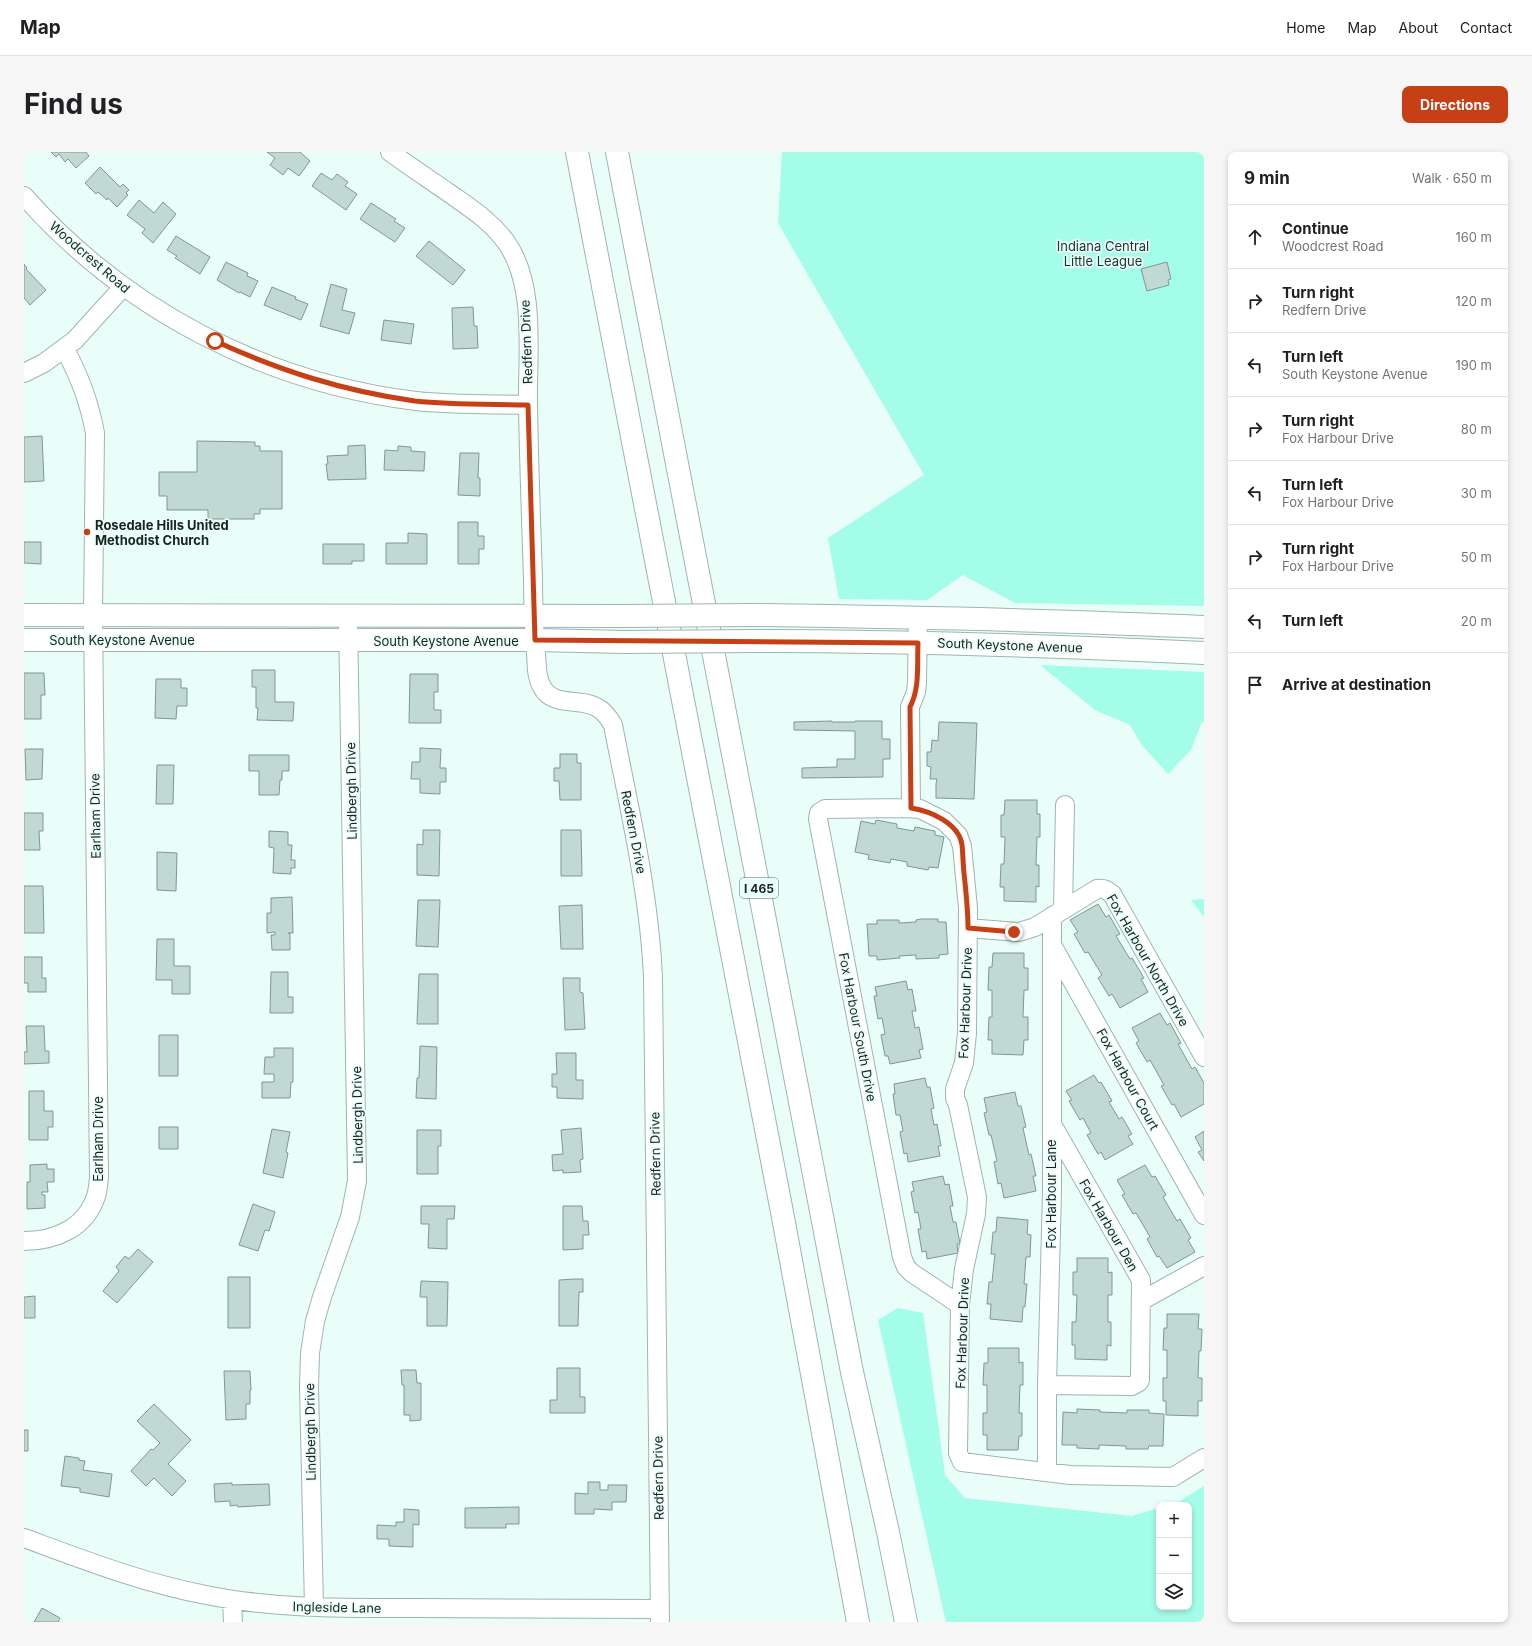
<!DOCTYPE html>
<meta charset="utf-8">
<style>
body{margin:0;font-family:Inter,sans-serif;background:#f6f6f6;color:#202124}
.controls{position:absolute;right:12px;bottom:12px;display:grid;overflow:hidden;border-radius:8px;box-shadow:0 2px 6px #0003}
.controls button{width:36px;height:36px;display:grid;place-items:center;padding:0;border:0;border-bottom:1px solid #e0e0e0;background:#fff;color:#202124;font:20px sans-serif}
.stop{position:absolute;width:12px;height:12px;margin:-9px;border:3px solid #c73f14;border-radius:50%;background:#fff}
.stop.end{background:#c73f14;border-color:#fff;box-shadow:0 1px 4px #0008}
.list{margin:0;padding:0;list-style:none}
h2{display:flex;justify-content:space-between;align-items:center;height:52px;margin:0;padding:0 16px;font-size:17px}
h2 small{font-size:13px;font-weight:400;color:#757577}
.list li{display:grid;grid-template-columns:26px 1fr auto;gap:12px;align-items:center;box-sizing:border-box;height:64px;padding:0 16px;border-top:1px solid #e0e0e0}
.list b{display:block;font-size:15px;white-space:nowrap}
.list p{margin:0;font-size:13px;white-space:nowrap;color:#757577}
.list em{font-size:13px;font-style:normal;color:#757577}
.icon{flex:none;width:22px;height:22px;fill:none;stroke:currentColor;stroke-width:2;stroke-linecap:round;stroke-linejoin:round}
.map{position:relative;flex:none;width:1180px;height:1470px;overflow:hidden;border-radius:8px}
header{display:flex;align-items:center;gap:24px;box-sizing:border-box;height:56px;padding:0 20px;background:#fff;border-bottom:1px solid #e0e0e0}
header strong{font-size:19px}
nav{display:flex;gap:22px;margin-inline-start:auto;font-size:14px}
.intro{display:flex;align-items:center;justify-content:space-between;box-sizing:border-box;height:96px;padding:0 24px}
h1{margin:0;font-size:28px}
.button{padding:10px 18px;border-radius:8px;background:#c73f14;color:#fff;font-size:14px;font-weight:700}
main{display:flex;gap:24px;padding:0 24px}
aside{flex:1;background:#fff;border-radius:8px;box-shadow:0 2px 6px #0003}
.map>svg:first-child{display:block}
.green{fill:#a4fde9}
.building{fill:#c1d9d3;stroke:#809791}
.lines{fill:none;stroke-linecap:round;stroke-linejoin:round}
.minor-casing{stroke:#9db5af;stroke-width:20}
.major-casing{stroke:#9db5af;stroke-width:24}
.highway-casing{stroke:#9db5af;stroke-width:24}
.minor{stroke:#fff;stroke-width:18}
.major{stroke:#fff;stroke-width:22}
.highway{stroke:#fff;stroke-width:22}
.major-bridge-casing{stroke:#9db5af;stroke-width:24;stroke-linecap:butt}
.major-bridge{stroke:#fff;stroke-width:22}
.route{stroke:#c73f14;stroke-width:5}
.poi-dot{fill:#c73f14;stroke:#eafef9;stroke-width:1.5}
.labels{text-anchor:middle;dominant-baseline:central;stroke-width:3.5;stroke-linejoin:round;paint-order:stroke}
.shield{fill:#eafef9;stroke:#586562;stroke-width:1}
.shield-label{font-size:12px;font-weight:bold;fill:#1a2321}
.park-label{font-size:13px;fill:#1d342f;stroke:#eafef9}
.street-label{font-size:13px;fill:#1a2321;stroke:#eafef9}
.poi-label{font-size:13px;font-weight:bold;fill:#1a2321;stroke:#eafef9;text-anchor:start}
</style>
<header>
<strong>Map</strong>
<nav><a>Home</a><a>Map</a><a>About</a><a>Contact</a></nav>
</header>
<div class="intro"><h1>Find us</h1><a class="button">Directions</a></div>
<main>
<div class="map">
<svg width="1180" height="1470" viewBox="0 0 1180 1470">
<rect width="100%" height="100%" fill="#eafef9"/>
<path class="green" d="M758,0H1180V454L991,451L939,423L903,448L815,447L804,386L900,323L754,71Z
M1016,513L1180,520V570H1178L1167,598L1144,622L1117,592L1106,573L1071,558Z
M1180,747V765L1167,748Z
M874,1156L899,1161L921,1323L941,1346L1108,1364L1135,1356V1455H1165V1353H1145L1153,1351L1180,1334V1470H922L854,1168Z"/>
<path class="building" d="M27,0H62L65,4L52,16L44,7L41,10L35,2L32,5Z
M243,0H276L286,9L275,24L264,16L259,23L246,13L251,6Z
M76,15L96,35L99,32L105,38L102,41L104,43L93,55L84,46L83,48L74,40L72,42L61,31Z
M297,21L308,28L313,22L324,30L321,34L333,42L322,58L288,34Z
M115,48L130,61L139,50L152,62L129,91L118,81L121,77L103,63Z
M347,51L372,67L370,69L381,76L371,90L336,67Z
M152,84L186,105L176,122L151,106L153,104L143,98Z
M405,89L441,118L429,133L392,104Z
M202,110L224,121L223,124L234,129L226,145L216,140L215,141L193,128Z
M1143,110L1147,127L1144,128L1145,133L1123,139L1117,117Z
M0,112L3,116L2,117L22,138L6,153L0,146Z
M307,132L323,137L318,158L331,161L325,182L296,174Z
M248,135L272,145L271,147L284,152L277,168L240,153Z
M449,155L450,174H453L454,196L429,197L428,156Z
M360,168L390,172L387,192L357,188Z
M18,284L20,329L0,330V285Z
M173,289L231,290V294H236V299H258V357H236V362H230V367H184V358H143V344H135V320H173Z
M341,293L342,327L304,328L302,312H304L303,304L324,303V294Z
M374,294L387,295V299L401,300L400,319L360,318L361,298L374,299Z
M436,301H455L454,326H456V344L434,343Z
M434,370H454V384H460V397H455V412H434Z
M384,381L403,382V412H362V391H384Z
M0,390H17V412L0,411Z
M299,392H340V409H328V412H299Z
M228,518H251V550H270L269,569L233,568L234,556H232V535H228Z
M0,521H20L21,543H17V567H0Z
M386,522H414V540H410V558H417V571H385Z
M132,527H157V536H163V554H153L152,567L131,566Z
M808,569V570H831V569H858V587H866V607H859V625L778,626V616L813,615V607H831V579L770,578V570Z
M915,570L953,571L950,647L912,646V632L913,627H906L907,615L903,614V600H907L908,588L914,589Z
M396,596L417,597L416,616H422V630H416V642L396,641V627H387L388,610H396Z
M1,597H19L18,627L2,628Z
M536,602H553V611H557V648H536L535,629H530V616H536Z
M225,603H265V619H258V628H256L255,643H235V619H225Z
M133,613H150L149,652H132Z
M981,648H1013V662H1016V685H1013L1012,713H1015V735L1012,734V750L980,749V735H976L977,712H980L981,685H977V663H980Z
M0,661H19V679H15L16,698H0Z
M852,668L873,672V676L890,679L891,675L911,679V683L920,685L914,716L905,715L904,718L883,714V710L867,707L866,711L844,707L845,703L831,700L837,669L851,672Z
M399,678H416L415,724L393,723V692L399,693Z
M537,678H557L558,724H537Z
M245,679L264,680V693H268L267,708H271V716H267V722L249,721L250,696L245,695Z
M133,700L153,701L152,739L133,738Z
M0,734H19L20,781H0Z
M268,745L269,781H264L266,782V798H248L247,783H251V780L243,781V761H247V746Z
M394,748H416L414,795L392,794Z
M1074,752L1082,765L1085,763L1096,782L1092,784L1106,807L1108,806L1120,826L1117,827L1124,840L1096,856L1088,842L1085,844L1074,826L1078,823L1064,800L1061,801L1050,782L1054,780L1046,768Z
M558,753L559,797H537L535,754Z
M897,767H914V770H922L924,802L915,803V806L892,807V803L875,804L876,806L853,808V804H845L843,772H853V768H875V771L892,770V768Z
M133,787H150V814H166V842H148V828H132Z
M969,801H1000V816H1004V838H1000L999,865H1004V888H1000L999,903L968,902V888H964L965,865H968V838H964L965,815H968Z
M0,805H18V826H22V840H4V831H0Z
M247,820H264V845H269V861H246Z
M395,822H414V872H393Z
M539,826H556V840L559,841L561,877L541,878Z
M882,829L884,838L888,837L892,859H888L891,876L895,875L899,897L895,898L897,906L866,912L864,904H861L857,883L861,882L858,866L854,867L850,844H853L851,835Z
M1136,861L1143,873L1146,871L1157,891L1154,892L1168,917L1171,915L1180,931V952L1157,965L1150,952L1148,953L1137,934L1140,933L1126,908L1123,910L1112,891L1115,889L1108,876Z
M2,874H20L21,899H25V911L0,912V900H3Z
M135,883H154V924H135Z
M396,894L413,895L412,947L392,946L393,926H395Z
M250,896H269V930H267L266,946H238V930H250V922H240L241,905H250Z
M532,901H552V928H559V947L533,946V935H528V922H533Z
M1070,923L1075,931L1077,930L1088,949L1085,950L1095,967L1098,965L1108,982L1104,984L1109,992L1081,1008L1077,1000L1074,1002L1063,983L1067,981L1059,966L1056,968L1045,949L1048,948L1042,939Z
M901,926L903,935H906L910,956L907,957L910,973L913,972L917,994H914L916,1004L884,1010L883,1001L880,1002L876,980L879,979L876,963H872L869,942H871L870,932Z
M5,939H20V959H29V975H24V988H5Z
M991,940L994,954H997L1002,975L999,976L1005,1003L1007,1002L1012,1024H1009L1012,1039L980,1046L977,1031L974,1032L970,1010L973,1009L967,983H965L960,961L963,960L960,946Z
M135,975H154V997H135Z
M557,976L559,1007L556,1008L557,1020L539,1021V1018L529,1019L528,1003L539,1002L537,978Z
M248,977L266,980L262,1000L264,1001L259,1026L239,1021Z
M393,978H417V994H414V1022H393Z
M1180,979V1009L1174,1000L1178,998L1171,985Z
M23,1012V1017H30V1030H23L24,1040H18V1043H21V1056L3,1057V1030H6V1013Z
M1121,1013L1128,1025L1131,1024L1142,1043L1139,1045L1153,1069L1156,1067L1167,1086L1164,1088L1171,1100L1143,1116L1135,1104L1133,1105L1123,1087L1126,1085L1112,1061L1109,1062L1098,1043L1101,1042L1093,1028Z
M919,1024L921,1033L925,1032L929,1054H926L929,1070H932L936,1092H933L934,1101L903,1107L902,1099L898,1100L894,1077H897L894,1060L891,1061L887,1040L890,1039L888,1030Z
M229,1052L251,1060L245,1079L241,1078L234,1099L215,1093Z
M397,1054H431L430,1067H423V1097L404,1096L405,1072H397Z
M539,1054H558L559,1069H564L565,1083H559V1097L539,1098Z
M973,1065L1004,1068L1003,1082L1007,1083L1006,1105H1002L1000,1132H1003L1001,1155H999L998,1170L966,1167L967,1152H963L965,1130H968L971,1102H967L969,1080H972Z
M114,1097L129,1110L93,1151L79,1139L95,1119L92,1115L101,1104L105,1107Z
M1053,1106H1084V1121L1088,1120V1143H1084V1170H1087V1194L1083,1193V1208L1051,1207V1193H1048V1170H1052L1053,1143H1049V1120H1053Z
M204,1125H226V1176H204Z
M551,1127H559V1140H555L554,1174H535V1128Z
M397,1129L424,1130L423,1174H403V1145H396Z
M11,1144V1166H0V1145Z
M1143,1162H1175L1174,1177H1178L1177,1199H1175L1174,1226H1178V1249H1174V1264L1142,1263V1249H1139V1226H1143V1198H1139L1140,1176H1143Z
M964,1196H995V1211L999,1210V1233H996L995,1261H998V1284H995L994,1298H963V1283H959V1261H963V1233H959L960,1211H964Z
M533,1216H556V1245H561V1261H526V1248H533Z
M377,1218H392L393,1231H397V1268L386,1269V1263H380V1233H378Z
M200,1219H226L227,1238H226V1252H222V1267L202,1268Z
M130,1252L167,1288L144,1312L162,1329L148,1344L130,1326L122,1334L107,1319L127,1297L129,1298L136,1291L113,1269Z
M1053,1257L1076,1258V1260L1103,1261V1258H1125V1261L1140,1262L1139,1294H1125L1124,1297H1102V1294L1075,1293V1297L1053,1296V1293H1038L1039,1260L1053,1261Z
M0,1278H4V1299H0Z
M41,1304L55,1306V1308L61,1309L59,1318L88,1322L85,1345L56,1340V1336L37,1334Z
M564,1330H576V1338H584V1333H603L602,1350H588V1358L570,1357V1362H551V1341L564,1342Z
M208,1331V1333L245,1332L246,1353L214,1355L213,1353L206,1354V1349L191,1350L190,1332Z
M495,1355V1372H482V1376H441V1356Z
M380,1357L395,1358V1373L389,1372V1395L365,1394V1387H353V1373L372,1374V1370H380Z
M18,1456L36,1466L34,1470H10Z"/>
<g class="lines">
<defs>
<path id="minor" d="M366,0C385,14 405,27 425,41C446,56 467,69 482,90C513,133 503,204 504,254C505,312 507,369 509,426C509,451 510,476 512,502C513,513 512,525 518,535C529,556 557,545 574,556C581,560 585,566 589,573C605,656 625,739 629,824L636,1470
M0,44C101,158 241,231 392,249C429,253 467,252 504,253
M0,221L20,211L51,188L99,135
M887,656L886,555L892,540L893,531L894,465
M1039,757L1041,653
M944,776L995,780L1011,775L1073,737C1080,736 1083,738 1088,742L1180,905
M1028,793L1180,1063
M0,1089C31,1089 62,1076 72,1044C74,1039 74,1032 75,1026L69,463L71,281C65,249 56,226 41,197
M1117,1149L1180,1114
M936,1153L888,1121L882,1115L878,1105L794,667L795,661L801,657L881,656L896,657L920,669L934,683L938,694L944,756L943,881L940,911L931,937V946L934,953L953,1045L952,1062L940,1117L936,1153L934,1301L938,1310L1046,1323L1149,1325L1180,1306
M1023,1233L1108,1234L1115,1230L1116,1228L1117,1128L1029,974
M1023,1320V1233L1028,1039V764
M0,1386C60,1408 119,1431 182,1443C251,1457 322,1456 392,1456C473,1456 554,1457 636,1457
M208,1448L209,1470
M290,1455L285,1234L286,1201L291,1169L298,1145L326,1065L333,1029L324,464"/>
<path id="major" d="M0,463L596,464
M729,463C879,465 1030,468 1180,475
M0,488H511L601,490
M734,489C883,489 1031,494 1180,501"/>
<path id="highway" d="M553,0L758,1060L834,1470
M593,0L828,1220L864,1380L882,1470"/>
</defs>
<use href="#minor" class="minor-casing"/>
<use href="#major" class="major-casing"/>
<use href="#highway" class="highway-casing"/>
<use href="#minor" class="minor"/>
<use href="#major" class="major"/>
<use href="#highway" class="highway"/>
<defs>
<path id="major-bridge" d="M596,464L729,463
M601,490L734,489"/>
</defs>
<use href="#major-bridge" class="major-bridge-casing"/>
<use href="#major-bridge" class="major-bridge"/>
</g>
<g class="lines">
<path class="route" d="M191,189C257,219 319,239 391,249C428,253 466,252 504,253L511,488L894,491C893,512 896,536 886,555L887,656C906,659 935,671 938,693C939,702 939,712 940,721C942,740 944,757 944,776L990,780"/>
</g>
<circle class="poi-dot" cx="63" cy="380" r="4"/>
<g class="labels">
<rect class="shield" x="716" y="726" width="38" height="20" rx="3"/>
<g class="shield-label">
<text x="735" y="736">I 465</text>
</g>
<g class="park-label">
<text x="1079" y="94">Indiana Central<tspan x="1079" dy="15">Little League</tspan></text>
</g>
<g class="street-label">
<text transform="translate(66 105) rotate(41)">Woodcrest Road</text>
<text transform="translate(502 190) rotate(-92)">Redfern Drive</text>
<text x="98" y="488">South Keystone Avenue</text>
<text x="422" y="489">South Keystone Avenue</text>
<text transform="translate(986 493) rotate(2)">South Keystone Avenue</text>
<text transform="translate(327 639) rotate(-91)">Lindbergh Drive</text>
<text transform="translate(71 664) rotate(-91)">Earlham Drive</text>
<text transform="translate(610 680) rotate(79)">Redfern Drive</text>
<text transform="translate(1124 808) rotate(60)">Fox Harbour North Drive</text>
<text transform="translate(941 851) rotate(-88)">Fox Harbour Drive</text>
<text transform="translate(834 875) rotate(79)">Fox Harbour South Drive</text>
<text transform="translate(1104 927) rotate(61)">Fox Harbour Court</text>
<text transform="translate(333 963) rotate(-91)">Lindbergh Drive</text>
<text transform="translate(74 987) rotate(-90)">Earlham Drive</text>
<text transform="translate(631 1002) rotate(-91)">Redfern Drive</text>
<text transform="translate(1027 1042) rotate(-90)">Fox Harbour Lane</text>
<text transform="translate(1085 1073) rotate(60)">Fox Harbour Den</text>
<text transform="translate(938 1181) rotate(-88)">Fox Harbour Drive</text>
<text transform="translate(286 1280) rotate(-91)">Lindbergh Drive</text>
<text transform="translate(634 1326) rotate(-91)">Redfern Drive</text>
<text transform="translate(313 1455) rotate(1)">Ingleside Lane</text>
</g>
<g class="poi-label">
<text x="71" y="373">Rosedale Hills United<tspan x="71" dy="15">Methodist Church</tspan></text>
</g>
</g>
</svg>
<div class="controls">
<button>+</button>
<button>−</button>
<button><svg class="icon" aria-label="layers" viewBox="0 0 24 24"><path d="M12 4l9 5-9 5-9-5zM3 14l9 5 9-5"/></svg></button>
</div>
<div class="stop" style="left:191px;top:189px"></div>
<div class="stop end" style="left:990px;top:780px"></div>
</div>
<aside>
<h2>9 min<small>Walk · 650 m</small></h2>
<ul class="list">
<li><svg class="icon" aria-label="ahead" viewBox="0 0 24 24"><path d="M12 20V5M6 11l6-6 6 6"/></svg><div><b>Continue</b><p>Woodcrest Road</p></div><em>160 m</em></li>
<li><svg class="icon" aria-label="right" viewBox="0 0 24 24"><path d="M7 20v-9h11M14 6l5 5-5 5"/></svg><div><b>Turn right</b><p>Redfern Drive</p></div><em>120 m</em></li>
<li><svg class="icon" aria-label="left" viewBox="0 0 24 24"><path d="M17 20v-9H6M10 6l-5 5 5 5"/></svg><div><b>Turn left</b><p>South Keystone Avenue</p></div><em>190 m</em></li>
<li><svg class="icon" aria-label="right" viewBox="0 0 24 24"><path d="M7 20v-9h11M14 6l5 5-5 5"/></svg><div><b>Turn right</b><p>Fox Harbour Drive</p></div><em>80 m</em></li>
<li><svg class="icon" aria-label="left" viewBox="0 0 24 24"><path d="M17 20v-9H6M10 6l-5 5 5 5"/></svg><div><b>Turn left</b><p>Fox Harbour Drive</p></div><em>30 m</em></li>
<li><svg class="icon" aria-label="right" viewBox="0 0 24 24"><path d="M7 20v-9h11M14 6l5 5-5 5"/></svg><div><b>Turn right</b><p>Fox Harbour Drive</p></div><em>50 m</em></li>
<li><svg class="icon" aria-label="left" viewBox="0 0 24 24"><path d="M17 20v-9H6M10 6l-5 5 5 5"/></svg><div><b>Turn left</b></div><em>20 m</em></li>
<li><svg class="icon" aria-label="arrive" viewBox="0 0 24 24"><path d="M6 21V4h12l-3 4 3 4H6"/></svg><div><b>Arrive at destination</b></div></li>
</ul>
</aside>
</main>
